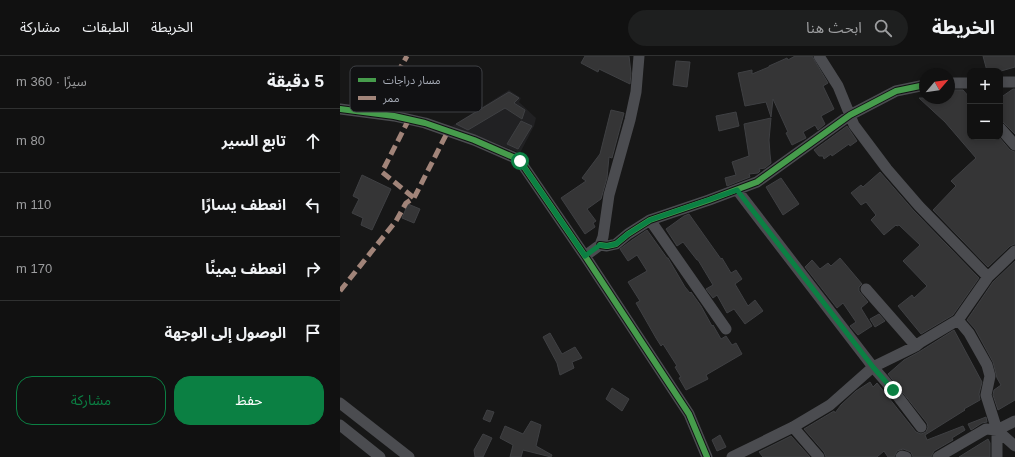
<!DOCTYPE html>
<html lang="ar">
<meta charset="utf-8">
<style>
body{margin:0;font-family:Helvetica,"Noto Sans Arabic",sans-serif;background:#1e1f1f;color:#f1f3f6;direction:rtl}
.controls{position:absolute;right:12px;top:12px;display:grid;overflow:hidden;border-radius:8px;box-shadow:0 2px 6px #0003}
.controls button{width:36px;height:36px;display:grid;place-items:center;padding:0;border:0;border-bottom:1px solid #303131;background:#111;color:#f1f3f6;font:20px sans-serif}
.compass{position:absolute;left:579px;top:12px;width:36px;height:36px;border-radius:50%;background:#111;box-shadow:0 2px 6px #0003;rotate:61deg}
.stop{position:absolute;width:12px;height:12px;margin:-9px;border:3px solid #0b8043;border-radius:50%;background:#fff}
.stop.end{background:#0b8043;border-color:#fff;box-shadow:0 1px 4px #0008}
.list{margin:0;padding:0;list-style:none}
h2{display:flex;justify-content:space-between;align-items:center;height:52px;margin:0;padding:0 16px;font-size:17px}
h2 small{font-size:13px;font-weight:400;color:#9c9d9f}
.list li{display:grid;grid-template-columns:26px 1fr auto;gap:12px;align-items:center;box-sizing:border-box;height:64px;padding:0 16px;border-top:1px solid #303131}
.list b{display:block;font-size:15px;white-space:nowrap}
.list em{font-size:13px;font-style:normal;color:#9c9d9f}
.actions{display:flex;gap:8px;padding:12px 16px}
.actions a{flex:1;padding:9px 0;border:1px solid #0b8043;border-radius:16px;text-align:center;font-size:14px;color:#0b8043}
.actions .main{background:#0b8043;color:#fff}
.icon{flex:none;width:22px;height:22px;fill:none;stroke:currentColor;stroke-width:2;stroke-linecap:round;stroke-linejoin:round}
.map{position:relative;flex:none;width:675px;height:401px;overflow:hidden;direction:ltr}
header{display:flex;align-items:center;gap:24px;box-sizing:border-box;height:56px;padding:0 20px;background:#111;border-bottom:1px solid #303131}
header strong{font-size:19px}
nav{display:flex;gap:22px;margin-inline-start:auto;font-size:14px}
.search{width:280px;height:36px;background:#1e1f1f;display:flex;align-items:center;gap:10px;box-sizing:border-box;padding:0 14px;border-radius:22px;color:#9c9d9f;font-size:15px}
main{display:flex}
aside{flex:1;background:#111}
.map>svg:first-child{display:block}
.built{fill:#212123}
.building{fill:#353536;stroke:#3f4043}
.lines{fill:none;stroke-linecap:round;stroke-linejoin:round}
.street{stroke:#4b4c50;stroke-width:11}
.quiet{stroke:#a18479;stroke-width:5;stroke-dasharray:10 5;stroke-linecap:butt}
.cycleway-casing{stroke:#111113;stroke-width:8}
.cycleway{stroke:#469c4c;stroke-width:6}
.route{stroke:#0b8043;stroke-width:5}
.key{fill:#111113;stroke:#3e4045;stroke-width:1}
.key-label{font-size:11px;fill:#a8adb8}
</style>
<header>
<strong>الخريطة</strong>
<div class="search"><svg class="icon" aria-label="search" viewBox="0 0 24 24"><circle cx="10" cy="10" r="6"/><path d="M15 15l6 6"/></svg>ابحث هنا</div>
<nav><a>الخريطة</a><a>الطبقات</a><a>مشاركة</a></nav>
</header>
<main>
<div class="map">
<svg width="675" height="401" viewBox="0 0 675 401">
<rect width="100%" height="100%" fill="#171717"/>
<path class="built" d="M169,34L181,42L179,46L196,62L194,70L180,97L112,70Z"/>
<path class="building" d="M245,0H289L291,17L290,28L259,13L258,16L241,7Z
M455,0H472L488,27L483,30L494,53L481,60L485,68L478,74L475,69L463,76L466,82L452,89L446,77L448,76L433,43L431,61L426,46L405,50L398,17L412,14V18L429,11V10L447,2L448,4Z
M643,0H675V11L661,15H647Z
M336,5L350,6L347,31L333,29Z
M673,33H675V78L660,63V42Z
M609,34H623L630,42V81H659L670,94L675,96V188L670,190L648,211L593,154L616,130L611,125L636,102L605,66L579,42H609Z
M169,36L179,42L174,47L185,54L182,63L165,52L128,74L116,68Z
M271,54L284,57L272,102L269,101L267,122L261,143L247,153L256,165L253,167L255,171L245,178L221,142L246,125L242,122L260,98Z
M396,56L399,70L379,75L376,60Z
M431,62L429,84L430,98L431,107L425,112L419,113L420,115L418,117L409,118L410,121L387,130L385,122L396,119L392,106L409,100L404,68Z
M181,65L192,70L178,93L167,88Z
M507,70L517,85L510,90L509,88L492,100L491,98L484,103L483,100H479L474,94Z
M540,116L574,155L639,222L613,259L581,278L558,250L572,239L574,242L587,230L563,205L580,189L559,169L557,170L556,169L544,179L531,164L536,159L526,146L521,149L511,137L521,129L523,131Z
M22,119L51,133L32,174L21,169L23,162L12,157L19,143L13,140Z
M441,122L459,148L443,159L426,131Z
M68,148L80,153L74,167L62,162Z
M349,158L381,203L382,202L391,217L396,214L402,223L395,228L408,250L415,244L423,255L405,268L394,253L387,257L377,239L373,242L366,233L373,229L358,204H357L343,186L337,190L326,173L344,160Z
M307,174L327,202H328L345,231L350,237L351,236L361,250L372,270L373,269L381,283L386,280L392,289L396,287L402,298L366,319L368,323L346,334L339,322L341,321L335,311L337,310L323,288L321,290L316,282L296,247L300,245L288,226L307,215L297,199L288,205L280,193L292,184Z
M500,202L522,228L519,231V235L528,246L521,252L532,270L518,279L510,270L516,266L503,247L497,252L465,211L472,204L480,213L488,207L491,210Z
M675,205V344L658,354L653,339L654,334L661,329L657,322L653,306L635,273L627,264L653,226Z
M539,258L545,265L535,271L530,263Z
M614,274L642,326L639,338L640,344L624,353L625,354L585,379L587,384L623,370L625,374L612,382L613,384L594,395L591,401H573L571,396L563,393L557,395L554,401H548L544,395L537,401H486L484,396L464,373L494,355L495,357L501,349L516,335L530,326L533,331L537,327L576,376L581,378L586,376L588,371L587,367L548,318L564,304L579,296Z
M210,277L222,298L235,291L242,302L232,306L234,312L220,319L217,307L203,281Z
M272,332L289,343L282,355L266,343Z
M147,354L154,356L150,366L143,363Z
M646,361L647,366L642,367L631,374L628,368Z
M191,365L201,369L196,390L212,399L211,401L183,394L181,401H170L173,389L160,382L165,370L183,378Z
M143,378L152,382L143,401H135L134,394Z
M380,379L386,391L377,395L372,384Z
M451,380L470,401H423L419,396Z
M648,383L650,387V401H619Z"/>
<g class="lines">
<path class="street" d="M479,0L498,30L514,69L547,113L579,150L648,221L675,195
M660,26H675
M609,27H630
M0,53L54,60L85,67L134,84L173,101L180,105L245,200L349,358L367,401
M660,72L675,89
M397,134L533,311L553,334L581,371
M310,164L386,273
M260,189L267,190L276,188L288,178L310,164L369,144L417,126L510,59L556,35L585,29
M245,200L260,189L263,181L269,139L290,64L296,36L299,0
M526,233L576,290
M618,264L629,277L647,309L650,320L646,339L657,374V401
M0,347L69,401
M0,369L40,401
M453,371L479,401
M657,374L675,390
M392,401L453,371L490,349L533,311L576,290L581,286L618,264L648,221
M561,401L562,400L566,401
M598,401L646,373L657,374L675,365"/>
<path class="quiet" d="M35,57L67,0
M69,63L42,116L74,142
M0,235L56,165L66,147L74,142L108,75"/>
<defs>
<path id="cycleway" d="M0,53L54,60L85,67L134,84L173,101L180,105L245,200L349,358L367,401
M260,189L267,190L276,188L288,178L310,164L369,144L417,126L510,59L556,35L585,29"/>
</defs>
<use href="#cycleway" class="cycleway-casing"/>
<use href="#cycleway" class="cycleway"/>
</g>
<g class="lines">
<path class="route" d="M180,105L245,200L260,189L267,190L276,188L288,178L310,164L397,134L533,311L553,334"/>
</g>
<rect x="10" y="10" width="132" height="46" rx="6" class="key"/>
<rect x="18" y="22" width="18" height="4" fill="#469c4c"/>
<rect x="18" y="40" width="18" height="4" fill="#a18479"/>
<g class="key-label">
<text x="43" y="28">مسار دراجات</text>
<text x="43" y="46">ممر</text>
</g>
</svg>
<div class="controls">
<button>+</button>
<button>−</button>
</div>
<svg class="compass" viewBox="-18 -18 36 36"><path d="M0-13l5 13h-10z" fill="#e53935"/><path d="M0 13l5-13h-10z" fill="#9c9d9f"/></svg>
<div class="stop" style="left:180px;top:105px"></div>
<div class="stop end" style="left:553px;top:334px"></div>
</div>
<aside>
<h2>5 دقيقة<small>سيرًا · 360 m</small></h2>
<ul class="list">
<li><svg class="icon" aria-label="ahead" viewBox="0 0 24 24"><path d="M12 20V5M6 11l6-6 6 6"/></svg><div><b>تابع السير</b></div><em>80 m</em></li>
<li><svg class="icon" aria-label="left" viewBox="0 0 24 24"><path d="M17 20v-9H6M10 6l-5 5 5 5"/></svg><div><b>انعطف يسارًا</b></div><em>110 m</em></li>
<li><svg class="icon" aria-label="right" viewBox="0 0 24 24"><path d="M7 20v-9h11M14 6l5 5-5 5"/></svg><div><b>انعطف يمينًا</b></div><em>170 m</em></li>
<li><svg class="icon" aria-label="arrive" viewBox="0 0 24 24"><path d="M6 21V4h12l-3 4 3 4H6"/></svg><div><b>الوصول إلى الوجهة</b></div></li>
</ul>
<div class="actions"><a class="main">حفظ</a><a>مشاركة</a></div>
</aside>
</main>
